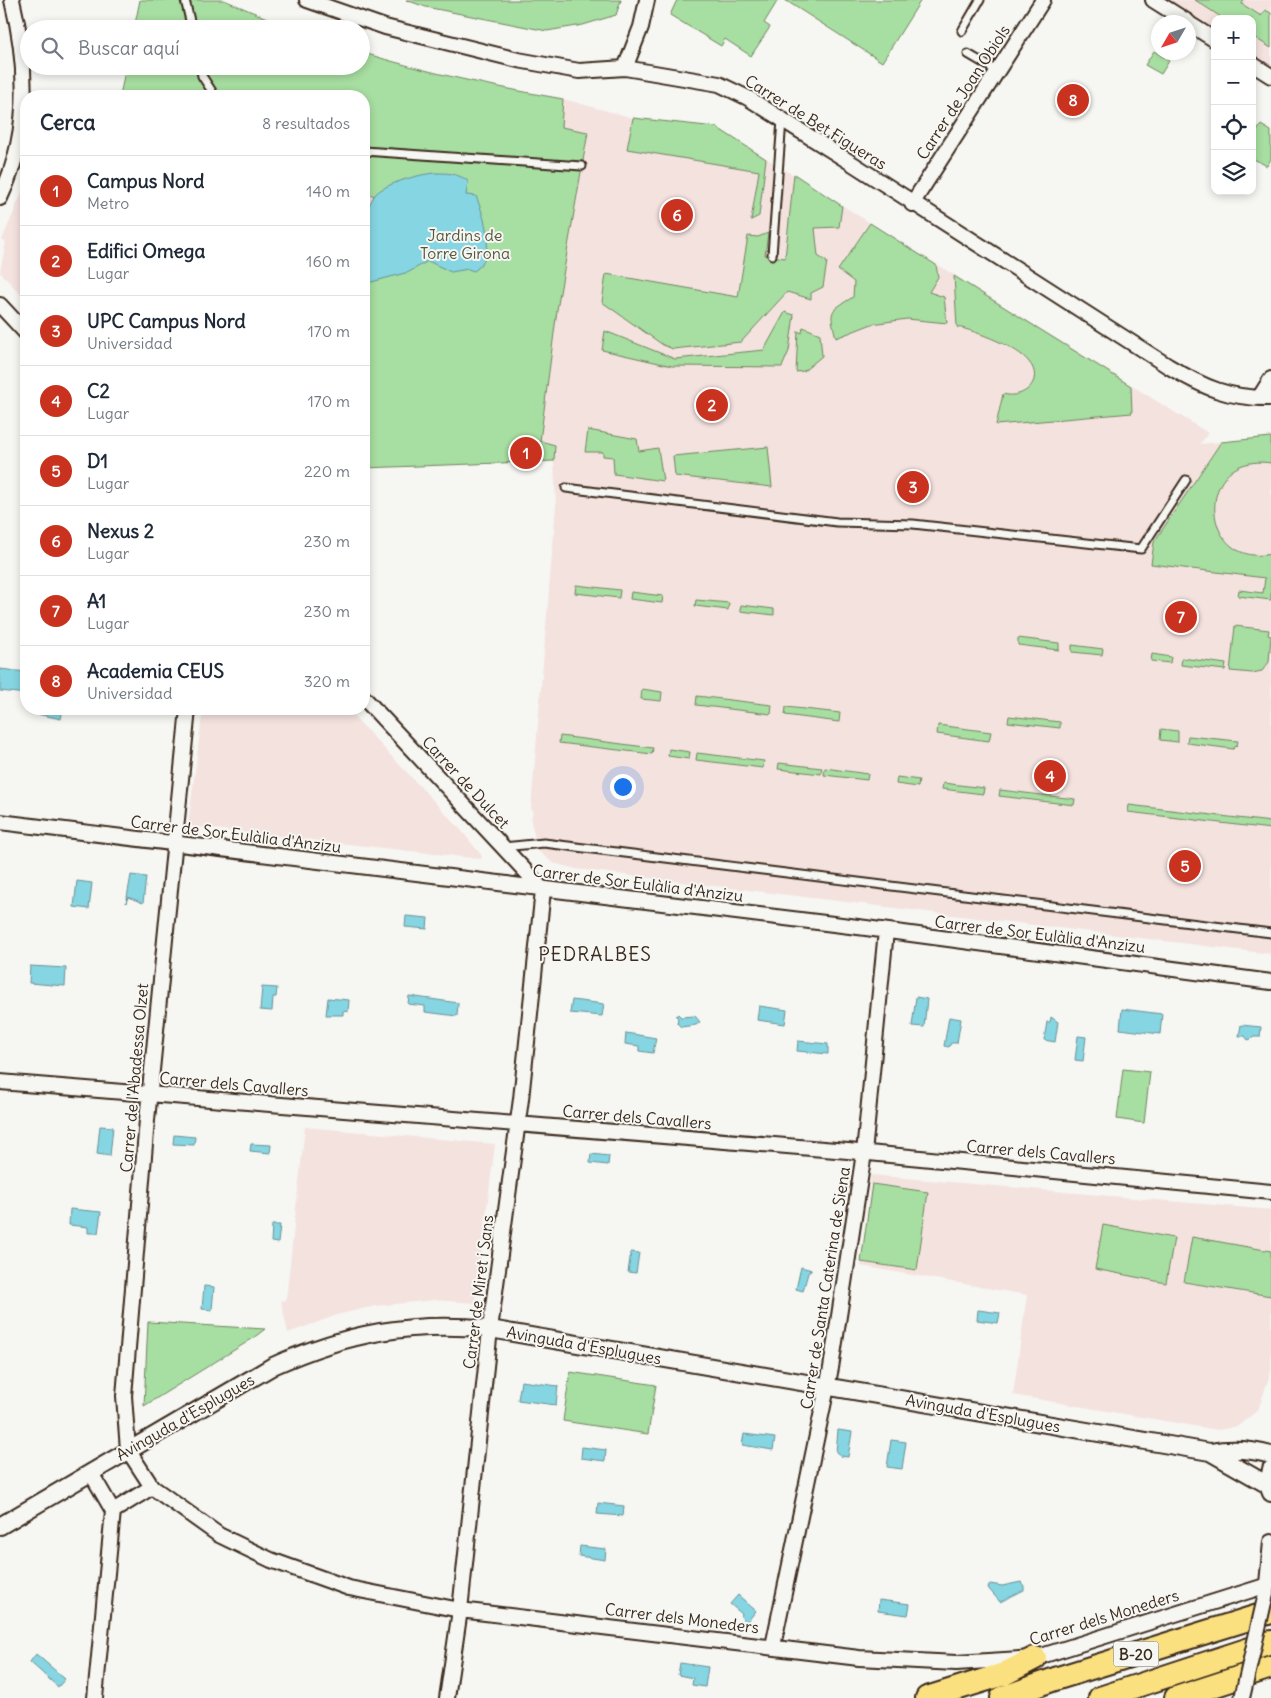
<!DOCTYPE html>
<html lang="es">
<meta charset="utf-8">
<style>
body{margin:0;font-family:Delius,sans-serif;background:#f6f6f7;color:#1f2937}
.controls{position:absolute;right:15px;top:15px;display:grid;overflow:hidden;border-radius:10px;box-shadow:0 2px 8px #0003}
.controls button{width:45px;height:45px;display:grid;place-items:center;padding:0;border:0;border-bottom:1px solid #e0e1e3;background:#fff;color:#1f2937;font:25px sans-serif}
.compass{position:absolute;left:1151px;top:15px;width:45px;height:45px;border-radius:50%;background:#fff;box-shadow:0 2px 8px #0003;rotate:231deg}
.you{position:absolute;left:622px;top:786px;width:18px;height:18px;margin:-12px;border:4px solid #fff;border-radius:50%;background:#1a73e8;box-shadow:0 0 0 8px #1a73e833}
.badge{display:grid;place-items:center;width:32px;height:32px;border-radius:50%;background:#c8321e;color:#fff;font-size:16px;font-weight:700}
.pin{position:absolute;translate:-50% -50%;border:2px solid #fff;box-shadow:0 1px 5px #0006}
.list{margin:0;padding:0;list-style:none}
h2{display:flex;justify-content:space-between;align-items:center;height:65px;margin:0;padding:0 20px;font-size:21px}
h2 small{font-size:16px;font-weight:400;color:#747a83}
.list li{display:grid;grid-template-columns:32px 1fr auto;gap:15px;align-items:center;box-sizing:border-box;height:70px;padding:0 20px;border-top:1px solid #e0e1e3}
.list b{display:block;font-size:19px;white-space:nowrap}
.list p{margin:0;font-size:16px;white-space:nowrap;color:#747a83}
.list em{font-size:16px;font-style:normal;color:#747a83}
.icon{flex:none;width:28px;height:28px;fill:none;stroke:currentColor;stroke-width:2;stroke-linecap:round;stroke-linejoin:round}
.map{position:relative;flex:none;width:1271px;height:1698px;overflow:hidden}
.search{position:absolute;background:#fff;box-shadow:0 2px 8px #0003;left:20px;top:20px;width:350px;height:55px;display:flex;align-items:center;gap:12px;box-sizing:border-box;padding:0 18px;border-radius:28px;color:#747a83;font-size:19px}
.panel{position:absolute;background:#fff;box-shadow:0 2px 8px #0003;left:20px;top:90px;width:350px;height:625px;border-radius:20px}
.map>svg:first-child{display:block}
.built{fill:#f4e2df}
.green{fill:#a7dea1;stroke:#718460}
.water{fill:#86d5e2;stroke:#689194}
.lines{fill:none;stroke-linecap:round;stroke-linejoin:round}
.service-casing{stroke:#3b2a1e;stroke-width:11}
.minor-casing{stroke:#3b2a1e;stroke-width:18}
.tertiary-casing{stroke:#3b2a1e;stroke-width:20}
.trunk-casing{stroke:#3b2a1e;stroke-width:26}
.service{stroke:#f6f6f2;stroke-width:7}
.minor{stroke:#f6f6f2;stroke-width:14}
.tertiary{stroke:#f6f6f2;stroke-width:16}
.trunk{stroke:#fbe080;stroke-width:22}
.minor-bridge-casing{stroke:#3b2a1e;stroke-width:18;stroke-linecap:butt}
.minor-bridge{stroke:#f6f6f2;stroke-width:14}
.labels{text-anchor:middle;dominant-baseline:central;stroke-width:4;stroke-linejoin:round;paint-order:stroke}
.shield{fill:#f6f6f2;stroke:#73675e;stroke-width:1}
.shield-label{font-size:15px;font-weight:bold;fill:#3b2a1e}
.street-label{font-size:16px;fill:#3b2a1e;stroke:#f6f6f2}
.park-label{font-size:16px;fill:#56573f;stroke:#f6f6f2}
.quarter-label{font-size:19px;letter-spacing:1px;fill:#3b2a1e;stroke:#f6f6f2}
</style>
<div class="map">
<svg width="1271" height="1698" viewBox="0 0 1271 1698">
<rect width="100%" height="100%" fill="#f6f6f2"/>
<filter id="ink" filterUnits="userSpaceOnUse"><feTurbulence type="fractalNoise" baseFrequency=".02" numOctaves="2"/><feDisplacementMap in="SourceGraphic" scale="10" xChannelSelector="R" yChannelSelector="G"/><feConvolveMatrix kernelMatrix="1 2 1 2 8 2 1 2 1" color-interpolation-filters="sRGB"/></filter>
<g filter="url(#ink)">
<path class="built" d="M1161,0H1271V69L1252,57V19H1215V34Z
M361,52L412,68L494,87L563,99L633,118L716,127L1208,433L1200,444L1271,437V954L576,869L553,863L538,851L531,821L533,810L531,809L556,505L554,461L364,468V96H120L126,66H361Z
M26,183V300L0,272L6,242L2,240Z
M203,709H347L460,829L482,856L481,859L188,826Z
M305,1127L495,1144L475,1303L434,1300L375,1306L340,1314L288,1333L281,1301L286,1300Z
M871,1175L1271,1210V1371L1258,1410L1238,1426L1218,1430L1013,1395L1027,1295L861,1266Z"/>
<path class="green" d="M140,0H224L293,29H134Z
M406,0H621L616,15L583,25L547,31L426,7Z
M677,0H778L764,23L770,27L751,56L725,39L721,46L670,15Z
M785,0H921L882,62Z
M1195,0H1244L1242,4L1261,16L1265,10L1271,13V48L1252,36V19H1224Z
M1154,51L1169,61L1161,74L1145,65Z
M361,52C427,73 495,87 563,99L561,127L588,132L557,310L540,441L555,445L554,461L364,468V223L374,196L364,191V96H120L126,66H361Z
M633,118L716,127L766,159L759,216L751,220L759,171L627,149Z
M1261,125L1271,131V159L1267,166L1252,158V139Z
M794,174L842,206L839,227L815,228L818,256L827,262L823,287L811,293V299L787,292L741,342L673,349L663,345L602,302L606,274L738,297L748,236L758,237L768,233L765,255L785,258Z
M870,223L936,265L938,277L929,292L944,297L947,323L907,319L872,324L836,338C829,309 829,312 853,297L854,282L838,270Z
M954,276L1131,386L1132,413L996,425L1003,394C1023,400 1045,381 1029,362C1018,347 976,331 957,327Z
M785,312L794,315L789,351L782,367L672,366L602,350L605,331L675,359L764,350Z
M803,327L820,334L822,356L804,371L796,372L798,331L802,333Z
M588,430L637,439L639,451L658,448L663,481L614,474L613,457L603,456V452H585Z
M1271,437V463C1193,451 1199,569 1271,554V600L1238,596L1239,590L1263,593L1265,578L1151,564L1154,542L1221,442Z
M768,447L772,487L675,476L673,456Z
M576,585L620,590L619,598L575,593Z
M631,592L663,596L662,603L630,599Z
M696,600L729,603L728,610L695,606Z
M741,605L774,609V615L740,611Z
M1235,626L1269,630L1268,635L1271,636L1269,662L1262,671L1252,673L1230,671Z
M1018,638L1059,643V650L1018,645Z
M1072,645L1103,649L1102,655L1072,652Z
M1152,654L1171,657L1170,663L1151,661Z
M1182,658L1226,664L1225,670L1181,665Z
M642,689L662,692L661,701L641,699Z
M697,696L772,705L771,714L696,705Z
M786,707L840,713L839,722L785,715Z
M1009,716L1060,722V728L1008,722Z
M938,725L991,732L989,741L937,734Z
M1161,729L1178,731V742L1160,740Z
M560,736L653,748L652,754L559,743Z
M1188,736L1238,741L1237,745L1233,749L1187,743Z
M669,749L690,752L689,759L668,756Z
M697,753L764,761L763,768L696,760Z
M779,763L822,768L821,774L778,769Z
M825,768L868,774L867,780L824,775Z
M897,777L919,780L918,787L896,784Z
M943,783L984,788L983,794L942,789Z
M1000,790L1075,799L1074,805L999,796Z
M1129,805L1271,822V829L1128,812Z
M1123,1069L1150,1072L1144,1123L1117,1119Z
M872,1184L928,1192L917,1270L861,1262Z
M1103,1225L1174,1238L1166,1283L1095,1269Z
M1192,1237L1271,1251V1296L1184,1282Z
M148,1322L265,1329L252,1339L144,1406Z
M570,1372L656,1385L648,1434L563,1421Z"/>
<path class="water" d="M435,173C447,173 457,173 468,181L466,195L476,196C484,216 498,256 474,271L468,269L451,272L428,261L409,272L364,284C364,260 360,216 374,196C382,184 420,174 435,173Z
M0,669L26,672V694L0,691Z
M37,709H63L61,719L37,714Z
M131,875L146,877L143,903L128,897L126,903Z
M77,881L92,883L89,909L74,907Z
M406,916L428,918L427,929L405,927Z
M30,966L66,968L65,986L29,983Z
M262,987L277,988L276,997H273L272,1011L260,1010Z
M409,996L458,1003L457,1016L425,1012V1006L408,1004Z
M916,997L927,999L924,1027L912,1026Z
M328,998L349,1000L348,1012L343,1011V1015H326Z
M572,1000L604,1004L602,1016L570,1013Z
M759,1006L787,1010L785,1024L757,1020Z
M1122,1009L1162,1014L1160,1034L1120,1029Z
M678,1014L681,1017L695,1016L700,1022L696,1025L681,1027L677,1023L678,1018L676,1016Z
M949,1017L961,1019L957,1043H951L949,1047L944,1046Z
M1051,1017L1058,1022L1055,1042L1044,1040L1047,1022H1050Z
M1241,1025L1261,1027L1260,1037H1254L1248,1040L1245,1036H1239Z
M626,1033L656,1038L653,1053L639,1051V1046L625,1044Z
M1078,1036L1086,1037L1083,1061L1075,1060Z
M798,1041L828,1044V1054L797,1051Z
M100,1126L113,1127L110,1156L97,1154Z
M174,1135L195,1137L194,1145L173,1144Z
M251,1144L271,1145L270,1153L250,1151Z
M591,1154L609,1156L608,1165L590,1163Z
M70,1209L101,1212L98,1233H88V1227L69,1225Z
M272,1225H280L278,1243L271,1242Z
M631,1252L639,1253L636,1273L628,1272Z
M801,1267L812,1270L808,1273L803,1291L796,1289Z
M204,1286L214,1287L212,1310L202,1309Z
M978,1310L1000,1313L998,1323L977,1320Z
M521,1381L558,1386L556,1405L518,1400Z
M838,1430L852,1432L848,1457L841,1456L836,1452Z
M744,1434L775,1438L773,1450L742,1445Z
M891,1440L906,1442L902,1469L887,1467Z
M582,1447L606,1450L605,1461L581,1458Z
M598,1503L624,1506L623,1516L597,1514Z
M580,1546L606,1549L605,1560L579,1556Z
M1021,1582L1024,1586V1590L1000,1602L988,1588L990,1584L1002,1586Z
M738,1595L756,1611L747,1622L741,1617L742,1614L730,1604Z
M879,1600L910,1604L908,1615L878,1611Z
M36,1654L65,1679L58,1687L30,1662Z
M680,1663L708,1667L705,1687L692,1685L693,1678L678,1675Z"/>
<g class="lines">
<defs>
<path id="service" d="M185,0L192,29
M962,31L980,0
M968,54L997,71
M200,66L202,76L215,96
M364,151L582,166
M772,255L782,120
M566,488L837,522L913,524L1141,549L1186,480
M503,847L544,843L1271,933"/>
<path id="minor" d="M307,0L385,27L518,60L579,71L625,68L719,84L748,98L853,164L1168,366C1203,387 1229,399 1271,398
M1153,0L1188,22
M1188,23L1215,40
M1252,64L1271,76
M625,68L641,27L647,0
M0,198C30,136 28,65 12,0
M912,204L1043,0
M0,305L26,333
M1259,398L1271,379
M364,698L543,890
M188,709L147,1120L124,1396L128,1450L152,1487L219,1535L271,1560L349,1588L460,1610L859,1658L956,1663L1035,1658L1268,1585
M0,822L866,928L1271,982
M0,1082L848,1151L1271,1192
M91,1473L113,1511L95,1698
M113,1511L152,1487
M1266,1594L1271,1542
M773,1646L831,1368L864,1153L886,931
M447,1698L460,1610L490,1329L521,1099L543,890"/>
<path id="tertiary" d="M1210,1452C1231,1448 1250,1449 1271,1455
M1271,1469L1268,1485L1271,1493
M0,1526L273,1366C346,1333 411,1321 490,1329L1210,1452L1268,1485"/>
<path id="trunk" d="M927,1698L1004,1674L1035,1658
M1002,1698L1055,1679L1271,1612
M1100,1698L1271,1642
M1176,1698L1271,1667"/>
</defs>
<use href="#service" class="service-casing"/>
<use href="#minor" class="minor-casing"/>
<use href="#tertiary" class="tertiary-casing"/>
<use href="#trunk" class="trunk-casing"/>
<use href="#service" class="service"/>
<use href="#minor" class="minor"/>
<use href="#tertiary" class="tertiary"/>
<use href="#trunk" class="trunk"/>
<defs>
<path id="minor-bridge" d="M1242,1698L1265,1598"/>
</defs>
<use href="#minor-bridge" class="minor-bridge-casing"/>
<use href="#minor-bridge" class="minor-bridge"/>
</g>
</g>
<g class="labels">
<rect class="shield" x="1113.5" y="1641.5" width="45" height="25" rx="4"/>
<g class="shield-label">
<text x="1136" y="1654">B-20</text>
</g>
<g class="street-label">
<text transform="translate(963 92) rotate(-57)">Carrer de Joan Obiols</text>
<text transform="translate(816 122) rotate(32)">Carrer de Bet Figueras</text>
<text transform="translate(466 782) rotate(47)">Carrer de Dulcet</text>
<text transform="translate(236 834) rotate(7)">Carrer de Sor Eulàlia d'Anzizu</text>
<text transform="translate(638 883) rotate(7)">Carrer de Sor Eulàlia d'Anzizu</text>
<text transform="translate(1040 934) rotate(7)">Carrer de Sor Eulàlia d'Anzizu</text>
<text transform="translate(134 1078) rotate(-85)">Carrer de l'Abadessa Olzet</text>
<text transform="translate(234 1084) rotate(5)">Carrer dels Cavallers</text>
<text transform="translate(637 1117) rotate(5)">Carrer dels Cavallers</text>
<text transform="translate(1041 1152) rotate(5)">Carrer dels Cavallers</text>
<text transform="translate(825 1288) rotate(-81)">Carrer de Santa Caterina de Siena</text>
<text transform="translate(478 1292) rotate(-83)">Carrer de Miret i Sans</text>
<text transform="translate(584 1345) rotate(10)">Avinguda d'Esplugues</text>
<text transform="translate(983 1413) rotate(10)">Avinguda d'Esplugues</text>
<text transform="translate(185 1417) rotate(-30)">Avinguda d'Esplugues</text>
<text transform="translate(1104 1617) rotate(-17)">Carrer dels Moneders</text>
<text transform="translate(682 1618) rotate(7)">Carrer dels Moneders</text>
</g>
<g class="park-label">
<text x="465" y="235">Jardins de<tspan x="465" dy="18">Torre Girona</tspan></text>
</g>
<g class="quarter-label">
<text x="595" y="954">PEDRALBES</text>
</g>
</g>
</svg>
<div class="controls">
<button>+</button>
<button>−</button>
<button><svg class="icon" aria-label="locate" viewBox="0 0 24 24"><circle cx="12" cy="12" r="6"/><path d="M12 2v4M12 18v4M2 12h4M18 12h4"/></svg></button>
<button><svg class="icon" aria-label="layers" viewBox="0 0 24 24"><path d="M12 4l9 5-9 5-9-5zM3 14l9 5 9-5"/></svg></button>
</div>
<svg class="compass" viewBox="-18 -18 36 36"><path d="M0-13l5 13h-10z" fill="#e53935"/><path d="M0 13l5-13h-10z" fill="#747a83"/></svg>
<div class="you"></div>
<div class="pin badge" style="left:526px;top:453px">1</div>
<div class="pin badge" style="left:712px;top:405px">2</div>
<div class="pin badge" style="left:913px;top:487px">3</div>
<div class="pin badge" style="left:1050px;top:776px">4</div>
<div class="pin badge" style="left:1185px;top:866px">5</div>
<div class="pin badge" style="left:677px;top:215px">6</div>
<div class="pin badge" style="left:1181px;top:617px">7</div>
<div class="pin badge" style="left:1073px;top:100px">8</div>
<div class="search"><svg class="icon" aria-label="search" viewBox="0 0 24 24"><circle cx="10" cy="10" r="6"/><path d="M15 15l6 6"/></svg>Buscar aquí</div>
<section class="panel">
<h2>Cerca<small>8 resultados</small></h2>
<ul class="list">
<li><span class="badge">1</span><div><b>Campus Nord</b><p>Metro</p></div><em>140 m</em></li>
<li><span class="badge">2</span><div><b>Edifici Omega</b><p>Lugar</p></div><em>160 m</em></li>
<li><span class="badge">3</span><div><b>UPC Campus Nord</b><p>Universidad</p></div><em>170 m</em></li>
<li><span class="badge">4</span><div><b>C2</b><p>Lugar</p></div><em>170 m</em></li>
<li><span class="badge">5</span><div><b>D1</b><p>Lugar</p></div><em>220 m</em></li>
<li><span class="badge">6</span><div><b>Nexus 2</b><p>Lugar</p></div><em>230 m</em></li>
<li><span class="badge">7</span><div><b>A1</b><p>Lugar</p></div><em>230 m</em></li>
<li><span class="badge">8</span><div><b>Academia CEUS</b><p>Universidad</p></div><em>320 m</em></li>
</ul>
</section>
</div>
